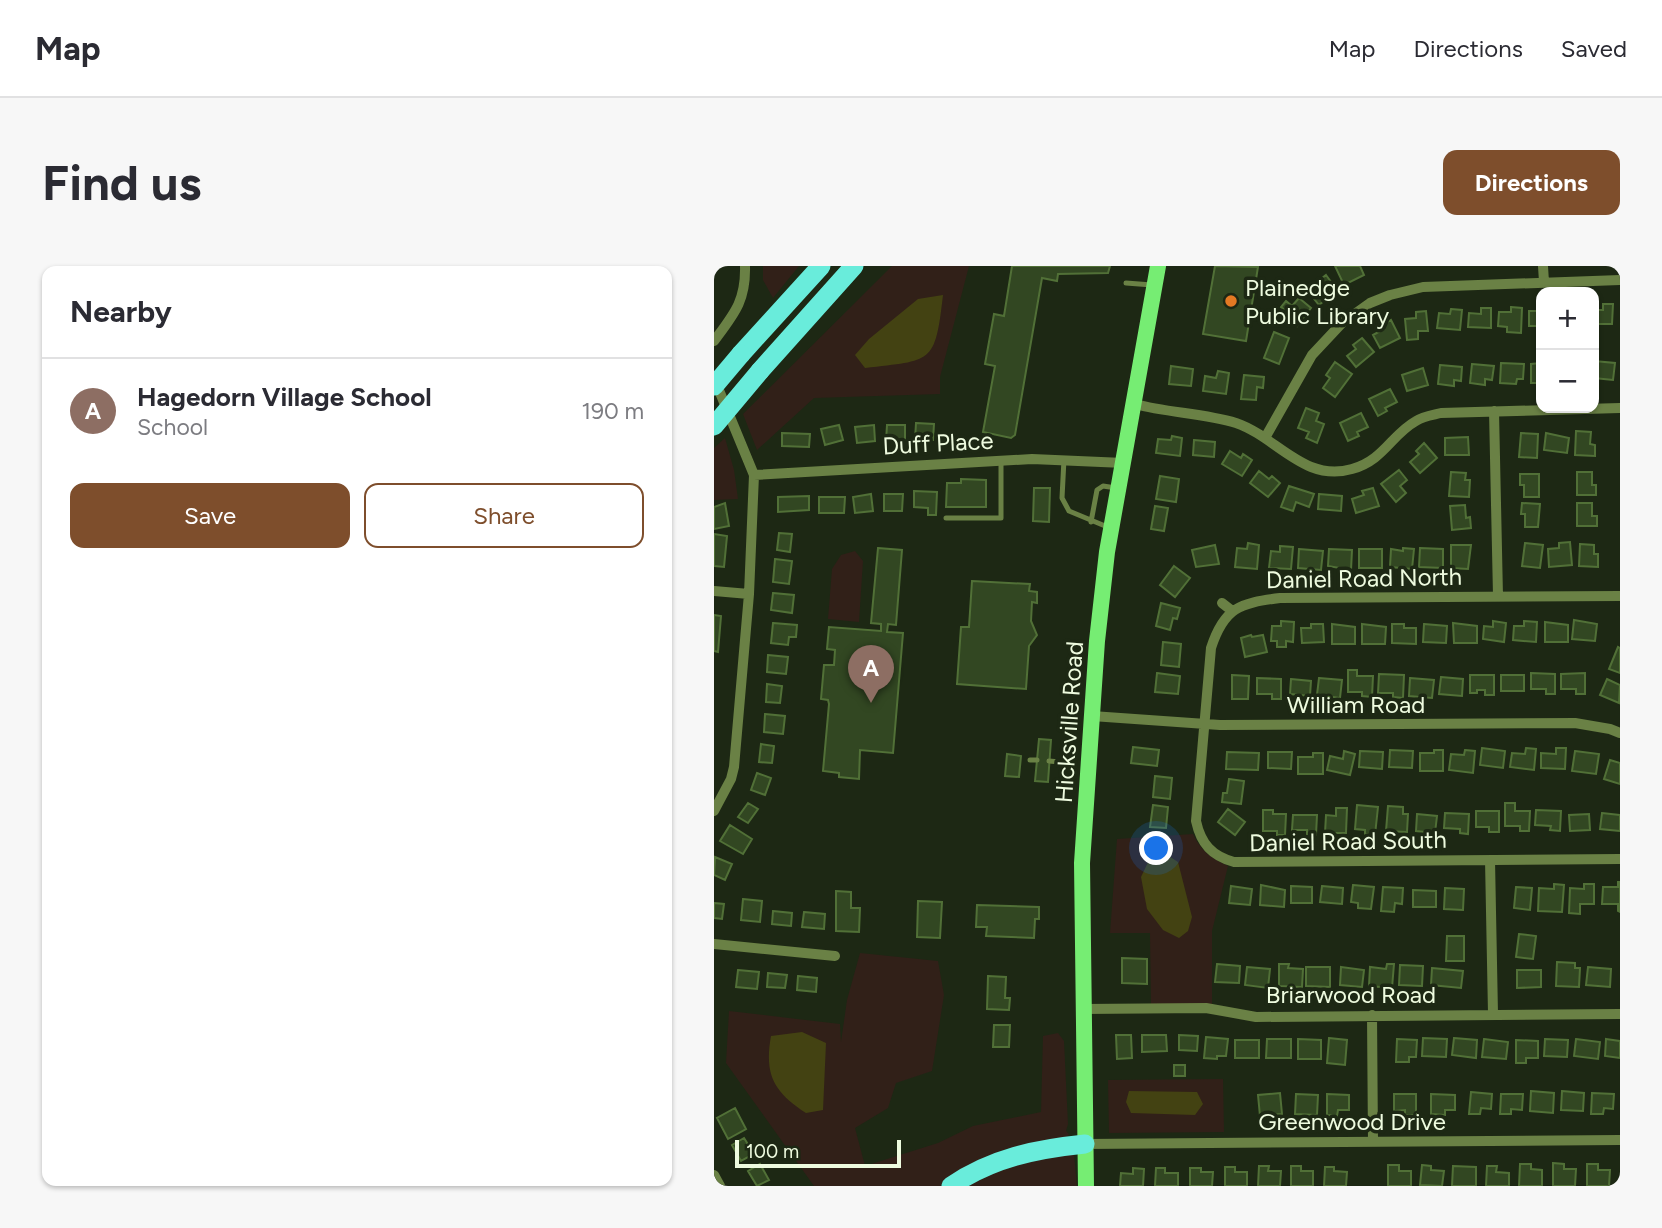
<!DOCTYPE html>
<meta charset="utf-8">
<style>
body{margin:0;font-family:Figtree,sans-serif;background:#f7f7f7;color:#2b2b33}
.controls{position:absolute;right:21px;top:21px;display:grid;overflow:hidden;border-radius:14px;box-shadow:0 2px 5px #0004}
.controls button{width:63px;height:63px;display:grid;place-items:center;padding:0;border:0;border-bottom:2px solid #e1e1e2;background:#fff;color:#2b2b33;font:35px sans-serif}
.scale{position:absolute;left:21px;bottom:18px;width:166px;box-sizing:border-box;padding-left:7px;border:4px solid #eefbdf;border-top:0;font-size:19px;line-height:24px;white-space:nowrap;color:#eefbdf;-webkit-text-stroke:5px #1d2814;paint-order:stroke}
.you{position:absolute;left:443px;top:583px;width:24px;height:24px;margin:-18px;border:5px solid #fff;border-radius:50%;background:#1a73e8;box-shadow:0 0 0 10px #1a73e833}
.badge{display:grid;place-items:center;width:46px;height:46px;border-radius:50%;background:#7e4e2c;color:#fff;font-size:23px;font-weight:700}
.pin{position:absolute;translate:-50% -58px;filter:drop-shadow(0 2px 4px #0008)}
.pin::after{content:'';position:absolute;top:37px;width:24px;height:21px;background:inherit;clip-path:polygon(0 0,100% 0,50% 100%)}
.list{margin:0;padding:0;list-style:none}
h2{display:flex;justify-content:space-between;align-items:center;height:91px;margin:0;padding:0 28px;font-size:30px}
h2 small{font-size:23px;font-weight:400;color:#7c7c81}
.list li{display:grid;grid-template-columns:46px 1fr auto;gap:21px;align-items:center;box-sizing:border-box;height:105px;padding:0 28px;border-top:2px solid #e1e1e2}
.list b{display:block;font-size:26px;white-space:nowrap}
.list p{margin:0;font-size:23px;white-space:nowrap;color:#7c7c81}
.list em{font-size:23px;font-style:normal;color:#7c7c81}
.actions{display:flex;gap:14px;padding:21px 28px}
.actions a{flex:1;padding:16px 0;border:2px solid #7e4e2c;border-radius:14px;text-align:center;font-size:24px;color:#7e4e2c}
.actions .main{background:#7e4e2c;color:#fff}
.map{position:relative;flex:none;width:906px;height:920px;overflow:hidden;border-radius:14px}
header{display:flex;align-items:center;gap:42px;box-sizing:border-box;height:98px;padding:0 35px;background:#fff;border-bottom:2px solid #e1e1e2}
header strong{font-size:33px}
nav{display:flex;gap:38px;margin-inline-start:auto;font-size:24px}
.intro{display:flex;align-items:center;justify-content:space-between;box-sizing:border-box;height:168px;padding:0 42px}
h1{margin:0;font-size:49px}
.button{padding:18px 32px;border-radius:14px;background:#7e4e2c;color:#fff;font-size:24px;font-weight:700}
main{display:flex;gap:42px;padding:0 42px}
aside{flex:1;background:#fff;border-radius:14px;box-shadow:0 2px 5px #0004}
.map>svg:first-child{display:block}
.green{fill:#312018}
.water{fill:#434212}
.building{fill:#324722;stroke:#517037;stroke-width:2}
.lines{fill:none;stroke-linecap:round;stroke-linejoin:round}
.lane{stroke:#6a8145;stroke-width:5}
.street{stroke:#6a8145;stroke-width:10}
.primary{stroke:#76ed73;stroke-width:16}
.highway{stroke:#69ecdb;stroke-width:19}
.highway-bridge{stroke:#69ecdb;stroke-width:19}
.poi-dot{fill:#e37923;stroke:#1d2814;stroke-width:2.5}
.labels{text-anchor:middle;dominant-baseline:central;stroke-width:7;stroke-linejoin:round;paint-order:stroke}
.poi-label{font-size:24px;fill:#eefbdf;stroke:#1d2814;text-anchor:start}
.street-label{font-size:24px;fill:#eefbdf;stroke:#1d2814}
</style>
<header>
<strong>Map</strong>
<nav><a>Map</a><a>Directions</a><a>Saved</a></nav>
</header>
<div class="intro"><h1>Find us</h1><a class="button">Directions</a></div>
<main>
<aside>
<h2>Nearby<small></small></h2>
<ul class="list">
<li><span class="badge" style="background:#8d6e63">A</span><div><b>Hagedorn Village School</b><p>School</p></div><em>190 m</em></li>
</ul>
<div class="actions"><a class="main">Save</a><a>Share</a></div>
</aside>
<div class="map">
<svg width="906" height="920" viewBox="0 0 906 920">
<rect width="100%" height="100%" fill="#1d2814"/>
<path class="green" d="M49,0H85L59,32L49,14Z
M178,0H255L226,111V128L100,132L43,184L29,148Z
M11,172L20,204L24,233L0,234V182Z
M141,285L149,295L145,356L114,353L118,303L127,289Z
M479,568C487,585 497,592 514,600L498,665V738L437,739L436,667H396L403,573Z
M146,687L224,695L230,729L218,805L182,817L174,842L141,862L151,900L224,877L259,860L327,846L329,770L344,767L350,775L354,858L352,865L355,868L353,871L292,883L246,905L227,920H100L12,797L15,745L126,758L127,776L133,734Z
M509,813L510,866L395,867L394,814Z
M360,888L363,920H243L271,903Z"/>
<path class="water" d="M229,29C221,99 218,94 151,102L141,89L155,73L204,33Z
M450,587L464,596L478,651L474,665L465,672L449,664L433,643L427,611L437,590Z
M88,766L112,777L109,844L92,847C60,826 50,809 57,770Z
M415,825L483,826L489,838L481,849L417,847L412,836Z"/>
<path class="building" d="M298,0H396L394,7L344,8L343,15L328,12L301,169L297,172L269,166L281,100L271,98L280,48L290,50Z
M501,0L544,1L532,75L489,68Z
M621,0H646L650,9L630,19Z
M612,9L623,24L605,39L593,24Z
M585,32L597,42L583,60L570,50L573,46L567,41L572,35L578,40Z
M889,38H899L898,58H880V44H889Z
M797,41L808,42L807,67L793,66V61L784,60L785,46H797Z
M767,42H777V62L754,61L755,47L767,48Z
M737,43L748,44L746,64L723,62L725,47L736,48Z
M712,45L714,65H704V73L693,74L691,53L702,52V46Z
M815,45H827V60H815Z
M677,54L686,72L666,82L659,69L670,63L668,59Z
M560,66L575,72L565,98L550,92Z
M648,72L660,86L642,101L633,90L642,83L639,79Z
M880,95L901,97L899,114L880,112Z
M621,96L638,108L621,131L609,122L616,112L612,109Z
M787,97L810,98L809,113H803L802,118L786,117Z
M827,97V117H817V98Z
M758,98L780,100L778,114L771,113V119L756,117Z
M726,99L748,101L747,115L740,114V120L724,118Z
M457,100L479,103L477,120L455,118Z
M709,102L714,119L693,125L688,109Z
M504,105L515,107L512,128L489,125L491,110L502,112Z
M530,109L550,111L549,122L543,121L542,134L527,133Z
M676,123L683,136L671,142L673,145L664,150L655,133Z
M592,142L605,147L602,155L610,158L603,177L592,172L595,166L584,162Z
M647,147L654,161L643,166L645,170L634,175L626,157Z
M202,157L220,158L219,174H201Z
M125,159L129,174L111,179L107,163Z
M160,159L161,175L143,177L141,161Z
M173,159H191V175H172Z
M862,165L877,166L876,178L881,179V190L861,189Z
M68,167L96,168L95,181L68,180Z
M807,167L824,168L823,192L805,191Z
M832,167L855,172L853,187L830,184Z
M458,170L468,172L466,190L442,187L444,173L457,174Z
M754,171L755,189H731V172Z
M480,174L501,176L500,191L479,189Z
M710,177L723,192L706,207L696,196L705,188L702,185Z
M516,185L527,192L529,188L538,194L528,210L508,198Z
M685,204L693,214L686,220L692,227L682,236L667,218Z
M545,205L555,213L558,210L566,217L554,231L536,217Z
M737,206L752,207L751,214H756L755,231L735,230Z
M863,206H878V219H882V229H863Z
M806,208H825V231H810V219H806Z
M446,210L465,213L462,236L442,233Z
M247,213L272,214V241H232L233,217H247Z
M575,220L600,228L595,241L582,236L579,245L567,241Z
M320,222H336L335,256L319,255Z
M659,222L665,240L642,247L638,233L650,229L648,225Z
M200,225L223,226L222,249H214V242L200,241Z
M157,228L159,245L141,247L139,231Z
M170,228H189L188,245H170Z
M605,228L628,230L627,245L604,243Z
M95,230V244L64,246V231Z
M105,231H131L130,247H105Z
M11,237L15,260L0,263V241Z
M808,237L826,238L824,261H811V248H807Z
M863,237H878V250H883V260H863Z
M751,239L752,252L756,251L757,262L738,264L736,240Z
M441,240L454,242L450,265L437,263Z
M65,267L78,268L76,286L63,284Z
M0,268L13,270L10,301L0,300Z
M856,276L858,299L835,301L834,283L845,282V277Z
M534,277L545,279L543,303L521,301L523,282L533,283Z
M811,277L829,279L826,302L808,300Z
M866,278L880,279V288H884V301L865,300Z
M501,279L505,298L482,301L478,284Z
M737,279H757L754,303L737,302Z
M566,280L579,281L577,303L555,302L557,285L566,286Z
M164,282L188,284L182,359L174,358L173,366L189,367L179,487L146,484L145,513L125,511V507L109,505L115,438L114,434L107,433L110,399H120L121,384L113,383L115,361L167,365V358L157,357Z
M689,282L700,283L698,303L676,301L677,283L689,285Z
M706,282L729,283V302L705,301Z
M585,283L609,285L607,304L584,302Z
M615,283L638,284L637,304L614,300Z
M645,283H668V302H645Z
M61,293L78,295L75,318L59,316Z
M460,300L476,312L461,331L446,319Z
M258,315L316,318L315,325L323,326V337L318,336L317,355L323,369L315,380L312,423L243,418L247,361H255Z
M59,327L80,329L78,347L57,344Z
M447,337L466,342L463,353L459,352L456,364L442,360Z
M0,349L7,350L4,386L0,385Z
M860,354L883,358L881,375L858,373Z
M567,355L580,356L579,376L572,375V381H563V375H557L558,360H567Z
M779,355L792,357L790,376L769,373L770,360L779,361Z
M810,355L823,356L822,376L799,374L800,360H810Z
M831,356L854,359V376H831Z
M59,357L83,359L82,371H75L74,379L57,377Z
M739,357L763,360V377H740Z
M597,358H609L610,376L588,377L587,362H597Z
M618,358L641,361V378H618Z
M648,358L672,361L671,378H648Z
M678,358H690V362H702V378L678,377Z
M710,358L733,360L732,377L709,376Z
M537,369L538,371L549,369L553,386L531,391L527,372Z
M449,376L467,378L465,401L447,399Z
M904,381L906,382V407L895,403Z
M54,389L74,391L72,408L53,406Z
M634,404H643V410H659L658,431L648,430V426H634Z
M443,407L466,410L464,428L441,426Z
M817,407L841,408V428H832V423H817Z
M871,407V428H862V423H847V408Z
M665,408L690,409L689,432L679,431V427H664Z
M518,409L535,410L534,433H518Z
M756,409H780V429H771V424H763V427H756Z
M787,409H810V425H787Z
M727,411L749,413L748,430L725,428Z
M543,412L567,413V433H558V428H543Z
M605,412L628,414L626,432L603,429Z
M696,412L720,414L718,432L695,430Z
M577,413L597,415L596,430L576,428Z
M893,413L906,419L905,437L886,429Z
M53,418L68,420L66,437L52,436Z
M51,448L71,450L69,468L50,466Z
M325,473L337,474L334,516L321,515Z
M47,478L60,480L58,497L45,496Z
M419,481L445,484L443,500L417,497Z
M768,482L791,485L789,502L766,499Z
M812,482L822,483L820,504L796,501L798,487L811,488Z
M842,482H852L851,503L827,502V487L842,488Z
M676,484L699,485L698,502L675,501Z
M720,484H729V505H706V487H720Z
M751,484L761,485L759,507L735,504L737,488L750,489Z
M630,485L641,488L636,509L613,504L616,490L629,493Z
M646,485L669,486L668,503L645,501Z
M861,485L885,488L882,508L858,505Z
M513,486L545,487L544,504L512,503Z
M554,486H578L577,503L554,502Z
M599,487H609V508H584V491H599Z
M293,488L307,490L305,511L291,510Z
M896,494L906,497V518L890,513Z
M43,507L57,512L51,529L37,524Z
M441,510L458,512L456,533L439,531Z
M515,513L530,515L527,538L508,536L509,527H513Z
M34,537L44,543L34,557L24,551Z
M791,537H801V545H816L815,565H806V560H791Z
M439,539L454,541L452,562L436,561Z
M643,539L664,541L661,569L651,568V564L641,563Z
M674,540L689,541V548H694L693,566L672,565Z
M622,542H633L632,567H611L612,549L622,550Z
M514,543L531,556L521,569L504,556Z
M549,544H559V548H572L571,569H563V565H549Z
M822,544L847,545L846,565L836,564L837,560L821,559Z
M762,545H785V566H775V561H762Z
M731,547L755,548L754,568L746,567V563L730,562Z
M888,547L906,549V565L886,563Z
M703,548L723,550L721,567L702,565Z
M875,548L876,564L856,565L855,549Z
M579,549H603L602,569L593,568V564H578Z
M16,559L38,573L29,588L6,575Z
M1,591L18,598L11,614L0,609Z
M904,616H906V646L904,645V638H888L889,621H904Z
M840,618L850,619L848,646L824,645L825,622L840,623Z
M870,618H880V638H866V648L855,647L856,622L870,623Z
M547,619L571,624L570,641L546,639Z
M639,619L660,621L657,643L644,642V637L637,636Z
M517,620L538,623L536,639L515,637Z
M577,620L598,621V637H577Z
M608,620L629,622L628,638L606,636Z
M669,621L689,622L688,638L681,637L680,646L667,645Z
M802,621L818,622L816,644L800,642Z
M731,622L750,623L749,644L730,643Z
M699,624L722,625V641H699Z
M122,625L137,626V642H146L145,666L122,665Z
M29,633L48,635L46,656L27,654Z
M204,635L228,636L226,672L203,671Z
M0,637L10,638L8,653L0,652Z
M263,639L325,641V653H321L320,672L272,670L273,661H262Z
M59,645L78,647L77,660L58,658Z
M90,646L111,648L110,663L88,661Z
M805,668L822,670L819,693L802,691Z
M733,670H750V695H732Z
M408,692L433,693V718L408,717Z
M843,696L861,697V702H866L865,721L842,720Z
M503,698L526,700L525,717L501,716Z
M565,698H575L574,702L589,703L588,721L565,720Z
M673,698H680L678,722L655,720L656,701L672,703Z
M686,699L709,700L708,720L685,719Z
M533,701L556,703L554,722L531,719Z
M592,701H616V721L592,720Z
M627,701L650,704L648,721L626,719Z
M874,701L897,703L896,721L872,719Z
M718,702L749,705L747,722L717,719Z
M24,704L45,706L43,723L22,721Z
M803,704H827V721L803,722Z
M54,707L73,709L71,722L53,721Z
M84,710L103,712L102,726L83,724Z
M274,710L292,711L291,732H296L295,744L273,743Z
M280,759H296L295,781H279Z
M402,769H417L418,792L403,793Z
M428,769H452L453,785L428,786Z
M465,769L484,770L483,785L465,784Z
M492,771L514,773L512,790H503V793L490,792Z
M615,772L633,774L631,799L613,797Z
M709,772L733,773L732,791L708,790Z
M740,772L763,774L762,792L738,789Z
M553,773H577V792H552Z
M584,773L607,774V793H584Z
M683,773L703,774L702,791H695V796H682Z
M770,773L794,776L792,793L768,791Z
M831,773L854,774L853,791L830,790Z
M862,773L886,776L884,793L860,790Z
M892,773L906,775V792L891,790Z
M521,774H545V792H521Z
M802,774L824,775V792H812V797H802Z
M460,799H471V810H460Z
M817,825L840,827L839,847L816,845Z
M848,825L870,827L869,845L847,844Z
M757,826L778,828L777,843L767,842L766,848H755Z
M566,827L568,848L546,850L544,829Z
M878,827L900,828L899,843L890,842L889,848H877Z
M582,828L604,829L603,849L581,848Z
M613,828L635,829V844H624L623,850L613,849Z
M680,828H702V849H691V844L680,845Z
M717,828L741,829V844H731V849L717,848Z
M787,828H809L808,844L797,843V848H786Z
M21,842L32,863L14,873L3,852Z
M30,872L40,888L27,895L18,879Z
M839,897L850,898V903H862L861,920H839Z
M46,898L55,914L43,920L34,905Z
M806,898H817V903L828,904V920H805Z
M873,898H884V904H896L895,920H873Z
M674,899H685V905H697V920H674Z
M708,899L717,900V904L730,905L728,920L706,919Z
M545,900H555L554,905H567L566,920H544Z
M577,900H587V905H599V920H577Z
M739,900L762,901V920H738Z
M773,900H783L782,906L795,907V920H772Z
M511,901H521V906H533V920H511Z
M611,901H620V905L633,906L632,920H610Z
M419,902L430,903L429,920H406L407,907L419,908Z
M442,902H451V907H464V920H441Z
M476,902H487V906H499L498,920H476Z"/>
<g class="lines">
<path class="lane" d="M412,17L438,19
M350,193L348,232L355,245L396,262
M232,252H287V195
M377,256L383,224L389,220L402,222
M316,494H323
M335,495L346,496"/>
<path class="street" d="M829,0L830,16
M0,75C20,48 32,35 31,0
M421,138C454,147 490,147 522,157C563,171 590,217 638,203C670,194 677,169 702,155C709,150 719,149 727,147L906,142
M780,145L784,330
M551,172L598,89L628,57L656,37L676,29L709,21L906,14
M40,209L318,193L410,197
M0,325L35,328
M906,330L566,332C525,337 510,342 497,382L482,555C487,578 498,590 520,596L906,593
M508,337L517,344
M378,450L506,459L861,457L896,463L906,467
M0,545L17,513L20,501L35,328L40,209L2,117
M776,594L779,748
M0,678L121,690
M368,743L492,742L542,751L906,748
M658,749L659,876
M371,878L906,874
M0,909L6,920"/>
<path class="primary" d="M372,920L368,597L383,375L393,286L444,0"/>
<path class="highway" d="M27,88L107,0
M46,105L140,0
M237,920C278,892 322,883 371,878"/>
<path class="highway-bridge" d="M0,120L27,88
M0,160L46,105"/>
</g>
<circle class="poi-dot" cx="517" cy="35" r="7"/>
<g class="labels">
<g class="poi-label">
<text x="531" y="21">Plainedge<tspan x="531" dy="28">Public Library</tspan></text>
</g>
<g class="street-label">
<text transform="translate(224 177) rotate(-3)">Duff Place</text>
<text transform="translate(650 312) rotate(-1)">Daniel Road North</text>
<text x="642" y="438">William Road</text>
<text transform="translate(355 456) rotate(-86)">Hicksville Road</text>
<text transform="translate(634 575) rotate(-1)">Daniel Road South</text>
<text x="637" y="728">Briarwood Road</text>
<text x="638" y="855">Greenwood Drive</text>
</g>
</g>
</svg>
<div class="controls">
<button>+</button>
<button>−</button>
</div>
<div class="scale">100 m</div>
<div class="you"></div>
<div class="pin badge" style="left:157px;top:437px;background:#8d6e63">A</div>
</div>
</main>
